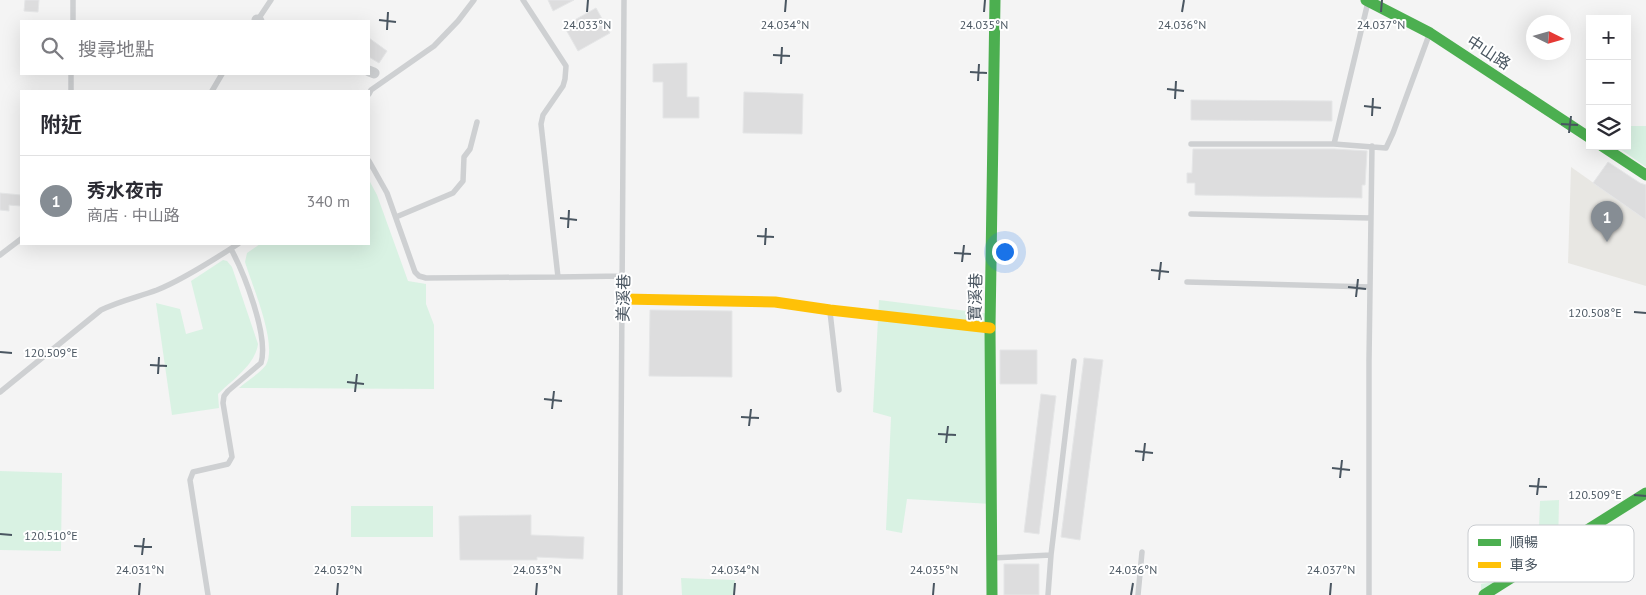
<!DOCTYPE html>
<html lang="zh-TW">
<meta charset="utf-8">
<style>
body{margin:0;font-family:"PT Sans","Noto Sans TC",sans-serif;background:#f2f2f3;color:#2b2b33}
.controls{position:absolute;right:15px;top:15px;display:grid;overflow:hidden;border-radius:0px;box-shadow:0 5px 20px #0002}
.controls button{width:45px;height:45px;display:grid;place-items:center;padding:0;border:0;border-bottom:1px solid #e1e1e2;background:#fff;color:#2b2b33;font:25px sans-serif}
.compass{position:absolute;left:1526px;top:15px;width:45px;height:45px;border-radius:50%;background:#fff;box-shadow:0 5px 20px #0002;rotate:95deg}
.you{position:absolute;left:1004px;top:251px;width:18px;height:18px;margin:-12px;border:4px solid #fff;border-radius:50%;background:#1a73e8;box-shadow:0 0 0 8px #1a73e833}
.badge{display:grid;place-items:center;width:32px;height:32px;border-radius:50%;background:#868d94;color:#fff;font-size:16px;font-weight:700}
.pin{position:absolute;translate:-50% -41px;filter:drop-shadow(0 1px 2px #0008)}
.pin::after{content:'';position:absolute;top:26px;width:18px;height:15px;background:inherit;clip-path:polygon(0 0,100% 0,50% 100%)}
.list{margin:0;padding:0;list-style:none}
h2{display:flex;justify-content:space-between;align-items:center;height:65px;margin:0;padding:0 20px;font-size:21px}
h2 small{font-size:16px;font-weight:400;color:#7c7c81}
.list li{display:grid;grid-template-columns:32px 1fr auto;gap:15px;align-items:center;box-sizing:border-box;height:90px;padding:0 20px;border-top:1px solid #e1e1e2}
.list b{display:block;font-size:19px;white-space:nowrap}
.list p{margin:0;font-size:16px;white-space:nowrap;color:#7c7c81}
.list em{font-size:16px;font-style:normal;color:#7c7c81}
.icon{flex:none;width:28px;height:28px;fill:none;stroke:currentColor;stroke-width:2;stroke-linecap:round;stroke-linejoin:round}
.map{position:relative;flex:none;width:1646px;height:595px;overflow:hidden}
.search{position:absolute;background:#fff;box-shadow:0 5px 20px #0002;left:20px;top:20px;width:350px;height:55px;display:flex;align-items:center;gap:12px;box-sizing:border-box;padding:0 18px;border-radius:0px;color:#7c7c81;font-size:19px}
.panel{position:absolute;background:#fff;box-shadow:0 5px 20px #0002;left:20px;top:90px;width:350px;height:155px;border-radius:0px}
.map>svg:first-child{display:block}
.commercial{fill:#e8e7e3}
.green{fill:#d9f2e3}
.building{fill:#ddddde;stroke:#e5e6e7}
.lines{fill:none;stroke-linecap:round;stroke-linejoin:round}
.lane{stroke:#ced0d2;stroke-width:5.5}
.street{stroke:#ced0d2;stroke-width:11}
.fast{stroke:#4caf50;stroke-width:11}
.slow{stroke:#ffc107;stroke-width:11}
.ticks{fill:none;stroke:#4a5661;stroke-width:2}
.labels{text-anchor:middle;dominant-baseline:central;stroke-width:4;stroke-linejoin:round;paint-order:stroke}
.street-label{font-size:16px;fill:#4a5661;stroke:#fff}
.key{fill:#fff;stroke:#c9ccd0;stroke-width:1}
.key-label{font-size:14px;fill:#4a5661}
.ticks-label{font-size:12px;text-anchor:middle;fill:#4a5661;stroke:#fff;stroke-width:4;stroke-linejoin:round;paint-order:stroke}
</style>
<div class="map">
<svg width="1646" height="595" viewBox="0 0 1646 595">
<rect width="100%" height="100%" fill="#f4f4f4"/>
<path class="commercial" d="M1571,167L1646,220V286L1568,263Z"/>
<path class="green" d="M1627,126H1646V167L1616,146H1627Z
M369,180L377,195L408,281L426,284V304L434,325V389L239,388C247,381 260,373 266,365C278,344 252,285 245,262L247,253L260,244H369Z
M223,260L227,261L232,267L258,344C255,365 233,379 218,394L219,408L172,415L156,303L180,309L186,334L203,329L191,281Z
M879,300L991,314V504L907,499L902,533L886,530L891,417L873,412Z
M0,471L62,473L61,551L0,550Z
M1559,500L1558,549L1481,595V584L1494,582V556L1538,555L1540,501Z
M351,506H433V537H351Z
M681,578L735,580L734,595H682Z"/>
<path class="building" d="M25,0H39L38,12L24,11Z
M548,0H574L553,11Z
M596,8L610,33L578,51L564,26Z
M369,38L387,51L379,63L369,57Z
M687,63V97H699V118H663V82H653V64Z
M744,92L803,94L802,134L743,133Z
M1191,100L1332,101V121L1191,120Z
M1193,149H1334L1367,151L1365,185H1362V198L1195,195V183H1187V173H1192Z
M1608,162L1640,183L1646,185V220L1593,183Z
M0,193L21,195V206L9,205V211L0,210Z
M650,310L732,311V377L649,376Z
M1000,350H1037V384H1000Z
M1084,358L1103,360L1080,540L1061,537Z
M1041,394L1056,396L1039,534L1024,532Z
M531,515V535L584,537L583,559L537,557V560H460L459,516Z
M1004,564H1039V595H1004Z"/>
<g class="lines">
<path class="lane" d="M73,21V0
M257,21L271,0
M71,91V74
M212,91L222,74
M369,94L371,90L434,46L458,21L474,0
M1191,144H1334L1386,148L1393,133L1429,35
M1334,144L1368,2
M369,161L387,193L415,272L419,276L426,278L558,277L541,124L543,115L563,86L565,79L566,66L523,0
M1191,214L1371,218
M396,217L453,193L463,181L464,157L470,149L477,122
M0,255L21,239
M558,277L623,276
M1187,282L1370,287
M830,312L839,390
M0,392L101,310C119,301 138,297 157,290C182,280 215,259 238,244
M992,558L1051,555
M208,595L190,480L193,472L228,464L232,457L223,403L224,396L228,391L261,363C269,336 244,273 231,249
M620,595L624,0
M1048,595L1051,555L1074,361
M1138,595L1142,552
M1369,595V361L1372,146"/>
<path class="street" d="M257,20L259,21
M369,71L374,73"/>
<path class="fast" d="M1366,0L1430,33L1590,138
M1602,146L1646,175
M992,595L990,328L995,0
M1484,595L1646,493"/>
<path class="slow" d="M623,299L775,302L830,310L990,328"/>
</g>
<path class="ticks" d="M587,12L588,0M785,12L786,0M984,12L985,0M1182,12L1184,0M1381,12L1382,0M379,20L396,22M387,30L388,12M773,55L790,56M781,64L782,47M970,72L987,73M978,81L979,64M1167,89L1184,91M1175,99L1176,81M1364,106L1381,108M1372,116L1373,98M1561,124L1578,125M1569,133L1571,116M560,218L577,220M568,228L569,210M757,236L774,237M765,245L766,228M954,253L971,254M962,262L964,245M1151,270L1169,272M1159,280L1161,262M1348,287L1366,289M1356,297L1358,279M1634,312L1646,313M0,352L12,353M150,365L167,366M158,374L159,357M347,382L364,384M355,392L357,374M544,399L562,401M552,409L554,391M741,417L759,418M749,426L751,409M938,434L956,435M946,443L948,426M1135,451L1153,453M1143,461L1145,443M1332,468L1350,470M1340,478L1342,460M1529,486L1547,487M1537,495L1539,478M1634,495L1646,496M0,534L12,535M134,546L152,547M142,555L144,538M139,595L140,583M337,595L338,583M536,595L537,583M734,595L735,583M933,595L934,583M1131,595L1133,583M1330,595L1331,583"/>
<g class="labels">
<g class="street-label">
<text transform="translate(1489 52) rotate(33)">中山路</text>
<text transform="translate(975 297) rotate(-89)">寶溪巷</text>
<text transform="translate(623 298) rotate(-89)">美溪巷</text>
</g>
</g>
<rect x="1468" y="525" width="166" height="57" rx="8" class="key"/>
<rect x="1478" y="539" width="23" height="7" fill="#4caf50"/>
<rect x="1478" y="562" width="23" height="6" fill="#ffc107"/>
<g class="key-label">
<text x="1510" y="547">順暢</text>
<text x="1510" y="570">車多</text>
</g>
<g class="ticks-label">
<text x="587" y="29">24.033°N</text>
<text x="785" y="29">24.034°N</text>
<text x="984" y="29">24.035°N</text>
<text x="1182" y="29">24.036°N</text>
<text x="1381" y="29">24.037°N</text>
<text x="1595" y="317">120.508°E</text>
<text x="51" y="357">120.509°E</text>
<text x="1595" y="499">120.509°E</text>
<text x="51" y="540">120.510°E</text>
<text x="140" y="574">24.031°N</text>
<text x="338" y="574">24.032°N</text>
<text x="537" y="574">24.033°N</text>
<text x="735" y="574">24.034°N</text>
<text x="934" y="574">24.035°N</text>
<text x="1133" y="574">24.036°N</text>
<text x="1331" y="574">24.037°N</text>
</g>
</svg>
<div class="controls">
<button>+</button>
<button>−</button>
<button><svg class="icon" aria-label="layers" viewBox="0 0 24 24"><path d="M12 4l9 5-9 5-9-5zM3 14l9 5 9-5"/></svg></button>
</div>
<svg class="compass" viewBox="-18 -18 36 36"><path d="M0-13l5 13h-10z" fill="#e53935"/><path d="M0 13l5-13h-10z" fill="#7c7c81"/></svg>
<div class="you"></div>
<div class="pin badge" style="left:1607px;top:242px">1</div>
<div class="search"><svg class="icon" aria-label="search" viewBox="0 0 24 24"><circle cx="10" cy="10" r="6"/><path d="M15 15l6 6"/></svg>搜尋地點</div>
<section class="panel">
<h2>附近<small></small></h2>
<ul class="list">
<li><span class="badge">1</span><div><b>秀水夜市</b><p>商店 · 中山路</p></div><em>340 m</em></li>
</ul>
</section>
</div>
